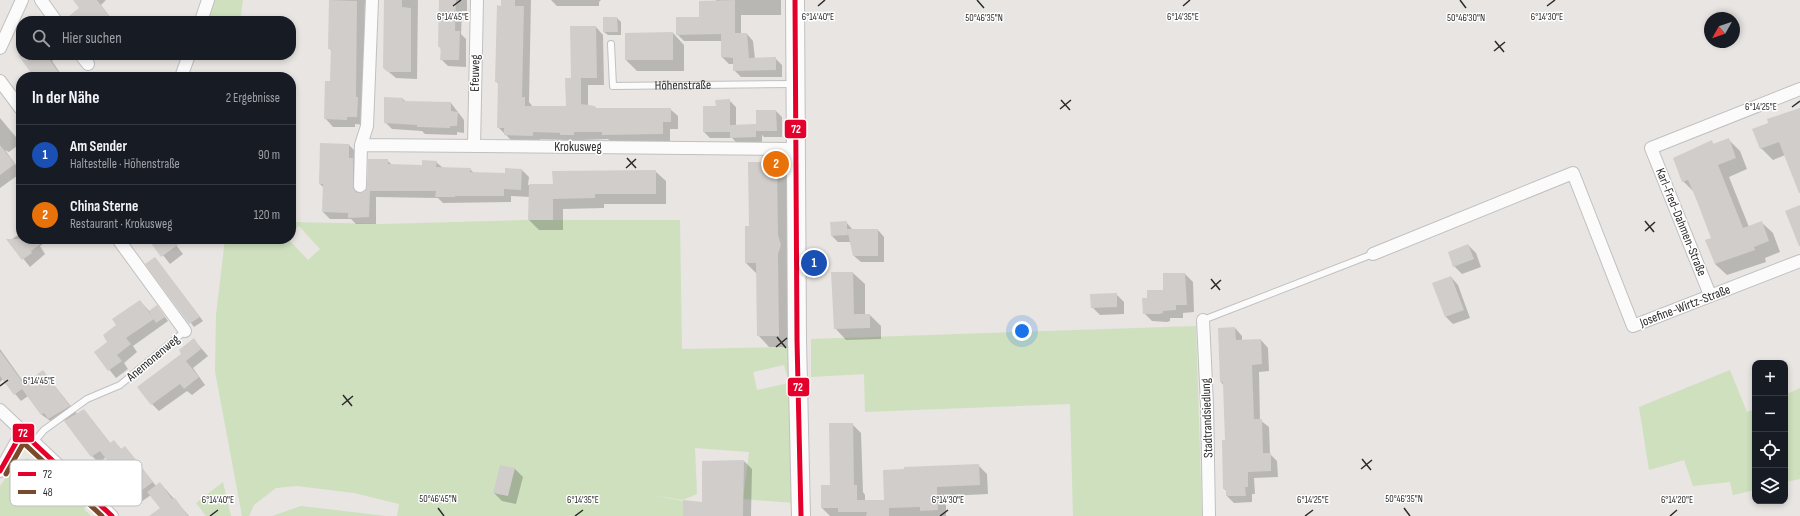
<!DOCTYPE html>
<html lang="de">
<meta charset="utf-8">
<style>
body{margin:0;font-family:"Sofia Sans Condensed",sans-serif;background:#20242c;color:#f1f3f6}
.controls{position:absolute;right:12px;bottom:12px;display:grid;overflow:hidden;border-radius:8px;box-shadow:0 2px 6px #0003}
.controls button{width:36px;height:36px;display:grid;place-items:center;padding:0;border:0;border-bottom:1px solid #363941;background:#171b24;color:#f1f3f6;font:20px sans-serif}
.compass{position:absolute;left:1704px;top:12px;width:36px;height:36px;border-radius:50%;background:#171b24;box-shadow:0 2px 6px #0003;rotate:230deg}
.you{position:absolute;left:1022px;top:331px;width:14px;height:14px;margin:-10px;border:3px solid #fff;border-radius:50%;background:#1a73e8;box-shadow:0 0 0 6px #1a73e833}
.badge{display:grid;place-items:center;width:26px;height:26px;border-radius:50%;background:#6d6c6b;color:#fff;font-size:13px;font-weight:700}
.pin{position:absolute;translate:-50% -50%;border:2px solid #fff;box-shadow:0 1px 4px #0006}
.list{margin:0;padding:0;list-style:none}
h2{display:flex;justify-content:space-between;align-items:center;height:52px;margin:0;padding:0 16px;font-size:17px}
h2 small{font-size:13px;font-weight:400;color:#9ea1a6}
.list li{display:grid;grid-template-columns:26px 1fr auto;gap:12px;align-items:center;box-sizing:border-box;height:60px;padding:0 16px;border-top:1px solid #363941}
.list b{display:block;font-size:15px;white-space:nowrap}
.list p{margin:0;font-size:13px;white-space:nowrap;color:#9ea1a6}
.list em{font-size:13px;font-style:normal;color:#9ea1a6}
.icon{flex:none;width:22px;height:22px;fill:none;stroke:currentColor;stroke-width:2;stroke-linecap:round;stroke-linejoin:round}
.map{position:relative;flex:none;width:1800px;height:516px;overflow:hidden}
.search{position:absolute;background:#171b24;box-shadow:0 2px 6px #0003;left:16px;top:16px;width:280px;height:44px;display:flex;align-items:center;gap:10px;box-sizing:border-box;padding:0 14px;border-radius:16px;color:#9ea1a6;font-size:15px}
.panel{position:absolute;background:#171b24;box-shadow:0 2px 6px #0003;left:16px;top:72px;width:280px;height:172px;border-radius:16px}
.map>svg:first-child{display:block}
.green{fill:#cee0be;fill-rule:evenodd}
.shadow{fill:#0003}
.building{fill:#d0cdcb}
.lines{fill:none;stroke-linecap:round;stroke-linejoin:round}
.lane-casing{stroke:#c1c0c0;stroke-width:8}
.street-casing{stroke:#c1c0c0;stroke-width:14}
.secondary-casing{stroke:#c1c0c0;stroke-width:20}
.lane{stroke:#fcfbfb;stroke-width:6}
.street{stroke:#fcfbfb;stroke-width:12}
.secondary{stroke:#fcfbfb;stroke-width:18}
.bus-1-casing{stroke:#fff;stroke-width:8}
.bus-2-casing{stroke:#fff;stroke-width:8}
.bus-1{stroke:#e4002b;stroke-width:5}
.bus-2{stroke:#7a4b2a;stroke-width:5}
.ticks{fill:none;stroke:#2b2b2b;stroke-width:1.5}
.labels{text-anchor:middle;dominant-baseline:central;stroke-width:3;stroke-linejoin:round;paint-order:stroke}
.street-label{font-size:13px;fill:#2b2b2b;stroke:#fff}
.key{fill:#fff;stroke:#bfbfbf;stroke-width:1}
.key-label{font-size:11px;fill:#2b2b2b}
.ticks-label{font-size:10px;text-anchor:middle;fill:#2b2b2b;stroke:#fff;stroke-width:3;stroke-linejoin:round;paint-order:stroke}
.line-badge{stroke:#fff;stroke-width:1.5}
.badge-label{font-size:11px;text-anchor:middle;font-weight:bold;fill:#fff}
</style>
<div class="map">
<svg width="1800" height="516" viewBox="0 0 1800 516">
<rect width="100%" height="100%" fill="#e8e5e2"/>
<path class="green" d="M211,0H243L240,21H204Z
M291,187L294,188L292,222L381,224L528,220H680L682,349L791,347L794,503L743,499L749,452L695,448L697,494L683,500L651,495L683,501V516H397L399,504L354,493L297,486L276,488L254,505L249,516H242L215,371L216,315L225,239H288L308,260L320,249L299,226L291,232ZM784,365L789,383L757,390L753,372Z
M1196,326L1202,516H1073L1070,404L865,412L864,374L811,377V339Z
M1730,370L1747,412L1755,409V490L1733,495L1730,482L1693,486L1684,460L1649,470L1639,407Z
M1800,388V479L1785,482V395Z
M28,458L29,462C45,465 51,475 63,486L55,495L59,499L67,490L86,506L84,509L91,516H0V486L15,464Z
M223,482L231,516H206L196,503Z
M301,506L386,516H272Z"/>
<path class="shadow" d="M74,0H106L101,5L113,21H82L80,8Z
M330,0H365L363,104L365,125L355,124V127H333L325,118L331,82L332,52L329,48Z
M388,0H418L417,79L396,78L384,68Z
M440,0H467V11H462L461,34L466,39V67L448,66L441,59Z
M502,0H531L529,102L533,107H567L572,79L596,27L603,35L604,85H588V106L595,107L597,109H670L678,116V129H670V141L611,142L608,139L581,140V142H569L567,140L540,139V143L513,142L498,127L499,85L496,81Z
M551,0H601L599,2V6H557Z
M716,0H781V15H741V34H747L753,41L755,59L775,58L782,65V77H741L734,70V64H729L722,57V41H684L677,34L700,18L716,2Z
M617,18L621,22V35H608L604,32Z
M673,33L684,45V71H637L626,60Z
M21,55H57L58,56L52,61L63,77H35L20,56Z
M108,55H118L112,59Z
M403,99L406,102L451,103L464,120V133L457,132V135L425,134L422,131L392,129L385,122Z
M729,100L736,107V126L757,125L776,111L782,117V137H764L762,135V143H737L732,138H710L704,132L717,107Z
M1800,108V193L1785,155L1773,160L1761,148L1770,123Z
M0,118L21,143L9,152L5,150L19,169L21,168V173L0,188Z
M1728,139L1740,151L1747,169L1729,177L1749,227L1761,222L1773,233L1780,252L1765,258L1766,262L1727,275L1715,264L1712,239L1694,192L1683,181L1711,142L1715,145Z
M349,145L356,152L360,166L359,195L365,193L387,160L392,165L423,166L436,162L443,168L470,169L474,173L506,174L522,170L529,177L528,185H554L655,171L666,181V204H604V208L563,209V230H539L529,220L530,197L511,196V202L443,203L438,198L376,197V224H356L351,219H330L323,212L324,188L320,184Z
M776,163L788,174L790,347H769L758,335L757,274L746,263L750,227Z
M846,222L853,230H878L884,237V262H861L854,256L851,242H838L832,236Z
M21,233V239H49L40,246L45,254L30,267L9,241Z
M150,239H184L176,245L183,254L170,264Z
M1468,245L1476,253L1481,267L1462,274L1454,266Z
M155,258L203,321L194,327L147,264Z
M853,273L865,284V315H870L881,326V339L846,340L835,328Z
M1164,274H1185L1193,282L1194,312L1183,313V318H1170V321L1167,322L1152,321L1144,313L1148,299L1164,291Z
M1451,277L1458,285L1470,318L1453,324L1446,317L1434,284Z
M1116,294L1124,302V314L1100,315L1092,307Z
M140,301L150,312L157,306L168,321L133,346L137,352L124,363L128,369L116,378L95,352L109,342L118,325Z
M1235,328L1242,336V341L1261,340L1268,348L1269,371L1259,372L1260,420L1269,427L1270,454L1277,461L1278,477L1254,478L1255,494H1252V502L1234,503L1227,496V491L1224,489L1226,441L1224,386L1221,382Z
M194,340L208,356L193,368L205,385L192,395L187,391L159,411L152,404Z
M0,349L25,384L43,371L77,414L84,410L111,444L114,441L122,450L131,454L156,486L160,483L189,516H162L161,509L151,495L141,502L106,457L99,463L92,456L65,420L56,425L42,415L28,396L21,401L3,379L0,382Z
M852,424L861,433L863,492L865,495V501H885L978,465L987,474L988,494L946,496V516H830L822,508L831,486Z
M744,461L752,469L751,516H684L703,503Z
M501,466L515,469L523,477L516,504L502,501L494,493Z"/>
<path class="building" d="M73,0H97L113,21H63L79,8Z
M329,0L357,1L356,97H358L357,117H347V120L324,119L325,81H330L331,49H328Z
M384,0H402V7L411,8V72H388L383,68Z
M439,0H456L455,31H460L459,60H440L441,49L438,46Z
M501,0H515V6H524L522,97H525V106H566L565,78H571L570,26H596L597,78H581V104L595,106V108H671V122H663V134L602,135V132H574V135H560V133L533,132V136L504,135V128H497L498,82H495L497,5L501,6Z
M735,0V33H747L749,58L776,57V70L733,71V58L721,57V34L676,35V17H699V1Z
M603,17H617L618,32H603Z
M673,32V60H625V33Z
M18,55H46L62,77H34Z
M384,97L403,98V101L451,102V111L458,112L457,126H450V128L417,127V125L384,123Z
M730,99V125L756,124V110H776L777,131H756V126V137L730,138V132H703V106H716L715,100Z
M1800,108V193H1799L1779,142L1760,149L1752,129L1768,123L1767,119Z
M1729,138L1736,158L1718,165L1743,228L1762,221L1769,241L1754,247L1755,250L1715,264L1705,240L1711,238L1697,201L1688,180L1682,182L1673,158L1712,140L1713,144Z
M320,143L349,144V158H353V186L356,192L359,193L364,192L367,187L368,159H388V164L422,165V160L437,161L436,167L471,168L470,172L505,173V168L522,169L521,190L504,189V196H455V197H435L436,191H370L369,217L348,218V213L322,212L323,184H319Z
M0,145L15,164L0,175Z
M748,162H777L778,235L781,245L778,254L779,336H757L756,263H745V226H749Z
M656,170V194H595V198L553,199V220H528L529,184H553L552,171Z
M1800,205V246H1799L1785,211Z
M847,221V229H878V256H853L847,229L848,235L831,236L830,222Z
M6,239H47L31,251L32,253L22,260Z
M148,239H186L161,257Z
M1468,244L1474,259L1453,267L1448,252Z
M155,257L200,317L189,324L145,264Z
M831,272H853L854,314H870V328L834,329Z
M1163,273H1185L1187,305H1176V310L1163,311V313L1159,314H1143L1142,298H1147V290H1163Z
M1451,276L1464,310L1445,317L1432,283Z
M1117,293V307L1091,308L1090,294Z
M140,300L154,319L126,338L131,344L117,355L122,361L108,371L94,352L107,342L103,335L116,325L112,319Z
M157,305L165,317L156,323L149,311Z
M1235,327L1236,340L1261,339L1262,364L1252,365L1254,419H1262L1263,453H1271V471L1248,472V487H1245L1246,496H1226V489H1223L1222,440H1225L1224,413L1223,382H1220L1218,328Z
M194,338L201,349L186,361L199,377L184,389L180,384L151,405L137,387L181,354L179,350Z
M0,351L24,384L43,370L70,406L48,419L44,413L41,415L22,389L14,395L0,376Z
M84,409L110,443L114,440L121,449L125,446L153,482L134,496L100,451L91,457L64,421Z
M829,423H853L854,485H857V500H884L883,470L904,469V467L979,464L980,485L937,487L938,510L920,511V507L889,508V516H866L867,512H838V508H821V485H830Z
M744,460L743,516H683V500L702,502V461Z
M500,465L515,468L508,496L493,493Z
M160,482L172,499L175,498L188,516H149L160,508L147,492Z"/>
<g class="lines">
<defs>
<g id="lane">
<path id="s1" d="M611,44L613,86L794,84"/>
<path d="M1203,320L1373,254"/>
<path d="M34,442L44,430L87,399L120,385L185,331"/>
</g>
<path id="street" d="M41,0L56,21
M201,21L208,0
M0,48L22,0
M81,55L88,64
M181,77L189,55
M0,81L21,109
M361,145L796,149
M474,146L477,0
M360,186L361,145L367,126L372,0
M118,239L185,331
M1373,254L1573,173L1633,326L1800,261
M1710,295L1651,148L1800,89
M1203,320L1207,405L1209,516
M0,410L112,516
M0,471L22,432"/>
<path id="secondary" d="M795,0L797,340L801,516"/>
</defs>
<use href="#lane" class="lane-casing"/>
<use href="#street" class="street-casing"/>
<use href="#secondary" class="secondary-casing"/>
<use href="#lane" class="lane"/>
<use href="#street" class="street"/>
<use href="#secondary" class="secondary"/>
<defs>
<path id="bus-1" d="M795,0L797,340L801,516
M22,432L112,516
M0,471L22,432"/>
<path id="bus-2" d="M17,437L102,516
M6,474L28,435"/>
</defs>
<use href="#bus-1" class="bus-1-casing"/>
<use href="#bus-2" class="bus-2-casing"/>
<use href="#bus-1" class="bus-1"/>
<use href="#bus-2" class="bus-2"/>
</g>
<path class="ticks" d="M977,0L984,8M1460,0L1466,8M453,6L461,0M818,6L825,0M1183,6L1190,0M1547,6L1555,0M1495,41L1504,52M1494,51L1505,42M1061,100L1070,110M1792,107L1800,101M1060,109L1071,100M627,158L636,168M626,168L636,159M1645,221L1654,232M1645,231L1655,222M1211,279L1220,290M1211,289L1221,280M777,337L786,348M776,347L787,338M0,386L8,380M343,395L352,406M342,405L353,396M1362,459L1371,470M1361,469L1372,460M438,508L444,516M1404,508L1410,516M210,516L218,510M575,516L583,510M940,516L948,510M1305,516L1313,510M1670,516L1677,510"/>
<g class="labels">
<g class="street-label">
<text transform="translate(475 73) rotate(-89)">Efeuweg</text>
<text stroke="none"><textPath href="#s1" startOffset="112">Höhenstraße</textPath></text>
<text x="578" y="147">Krokusweg</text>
<text transform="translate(1681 222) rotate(68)">Karl-Fred-Dahmen-Straße</text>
<text transform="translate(1685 306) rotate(-21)">Josefine-Wirtz-Straße</text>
<text transform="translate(153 358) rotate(-40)">Anemonenweg</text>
<text transform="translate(1207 418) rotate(-92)">Stadtrandsiedlung</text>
</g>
</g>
<rect x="10" y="460" width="132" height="46" rx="6" class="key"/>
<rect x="18" y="472" width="18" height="4" fill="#e4002b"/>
<rect x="18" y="490" width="18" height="4" fill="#7a4b2a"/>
<g class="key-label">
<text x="43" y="478">72</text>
<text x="43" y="496">48</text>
</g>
<g class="ticks-label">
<text x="453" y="20">6°14'45"E</text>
<text x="818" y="20">6°14'40"E</text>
<text x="1183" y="20">6°14'35"E</text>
<text x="1547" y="20">6°14'30"E</text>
<text x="984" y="21">50°46'35"N</text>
<text x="1466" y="21">50°46'30"N</text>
<text x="1761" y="110">6°14'25"E</text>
<text x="39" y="384">6°14'45"E</text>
<text x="438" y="502">50°46'45"N</text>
<text x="1404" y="502">50°46'35"N</text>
<text x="218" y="503">6°14'40"E</text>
<text x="583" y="503">6°14'35"E</text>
<text x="948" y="503">6°14'30"E</text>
<text x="1313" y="503">6°14'25"E</text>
<text x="1677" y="503">6°14'20"E</text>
</g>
<g class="line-badge">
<rect x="784" y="119" width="23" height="20" rx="4" fill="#e4002b"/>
<rect x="787" y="377" width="23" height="20" rx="4" fill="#e4002b"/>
<rect x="12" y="423" width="23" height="20" rx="4" fill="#e4002b"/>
</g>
<g class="badge-label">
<text x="796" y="133">72</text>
<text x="798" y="391">72</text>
<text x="23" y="437">72</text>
</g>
</svg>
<div class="controls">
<button>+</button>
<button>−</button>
<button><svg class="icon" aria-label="locate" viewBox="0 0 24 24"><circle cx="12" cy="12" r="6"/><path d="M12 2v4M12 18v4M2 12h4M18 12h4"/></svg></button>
<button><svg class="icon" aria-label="layers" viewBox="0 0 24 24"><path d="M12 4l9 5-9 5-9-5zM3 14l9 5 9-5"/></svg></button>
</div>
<svg class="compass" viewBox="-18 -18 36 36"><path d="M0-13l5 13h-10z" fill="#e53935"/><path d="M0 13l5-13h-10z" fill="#9ea1a6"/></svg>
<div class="you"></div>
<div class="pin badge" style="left:814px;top:263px;background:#1a4fb4">1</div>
<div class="pin badge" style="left:776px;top:164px;background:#e8710a">2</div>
<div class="search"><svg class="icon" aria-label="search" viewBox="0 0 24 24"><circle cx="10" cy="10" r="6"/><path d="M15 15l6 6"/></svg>Hier suchen</div>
<section class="panel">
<h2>In der Nähe<small>2 Ergebnisse</small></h2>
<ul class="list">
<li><span class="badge" style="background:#1a4fb4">1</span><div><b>Am Sender</b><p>Haltestelle · Höhenstraße</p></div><em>90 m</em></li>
<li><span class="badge" style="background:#e8710a">2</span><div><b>China Sterne</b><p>Restaurant · Krokusweg</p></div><em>120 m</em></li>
</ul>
</section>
</div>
